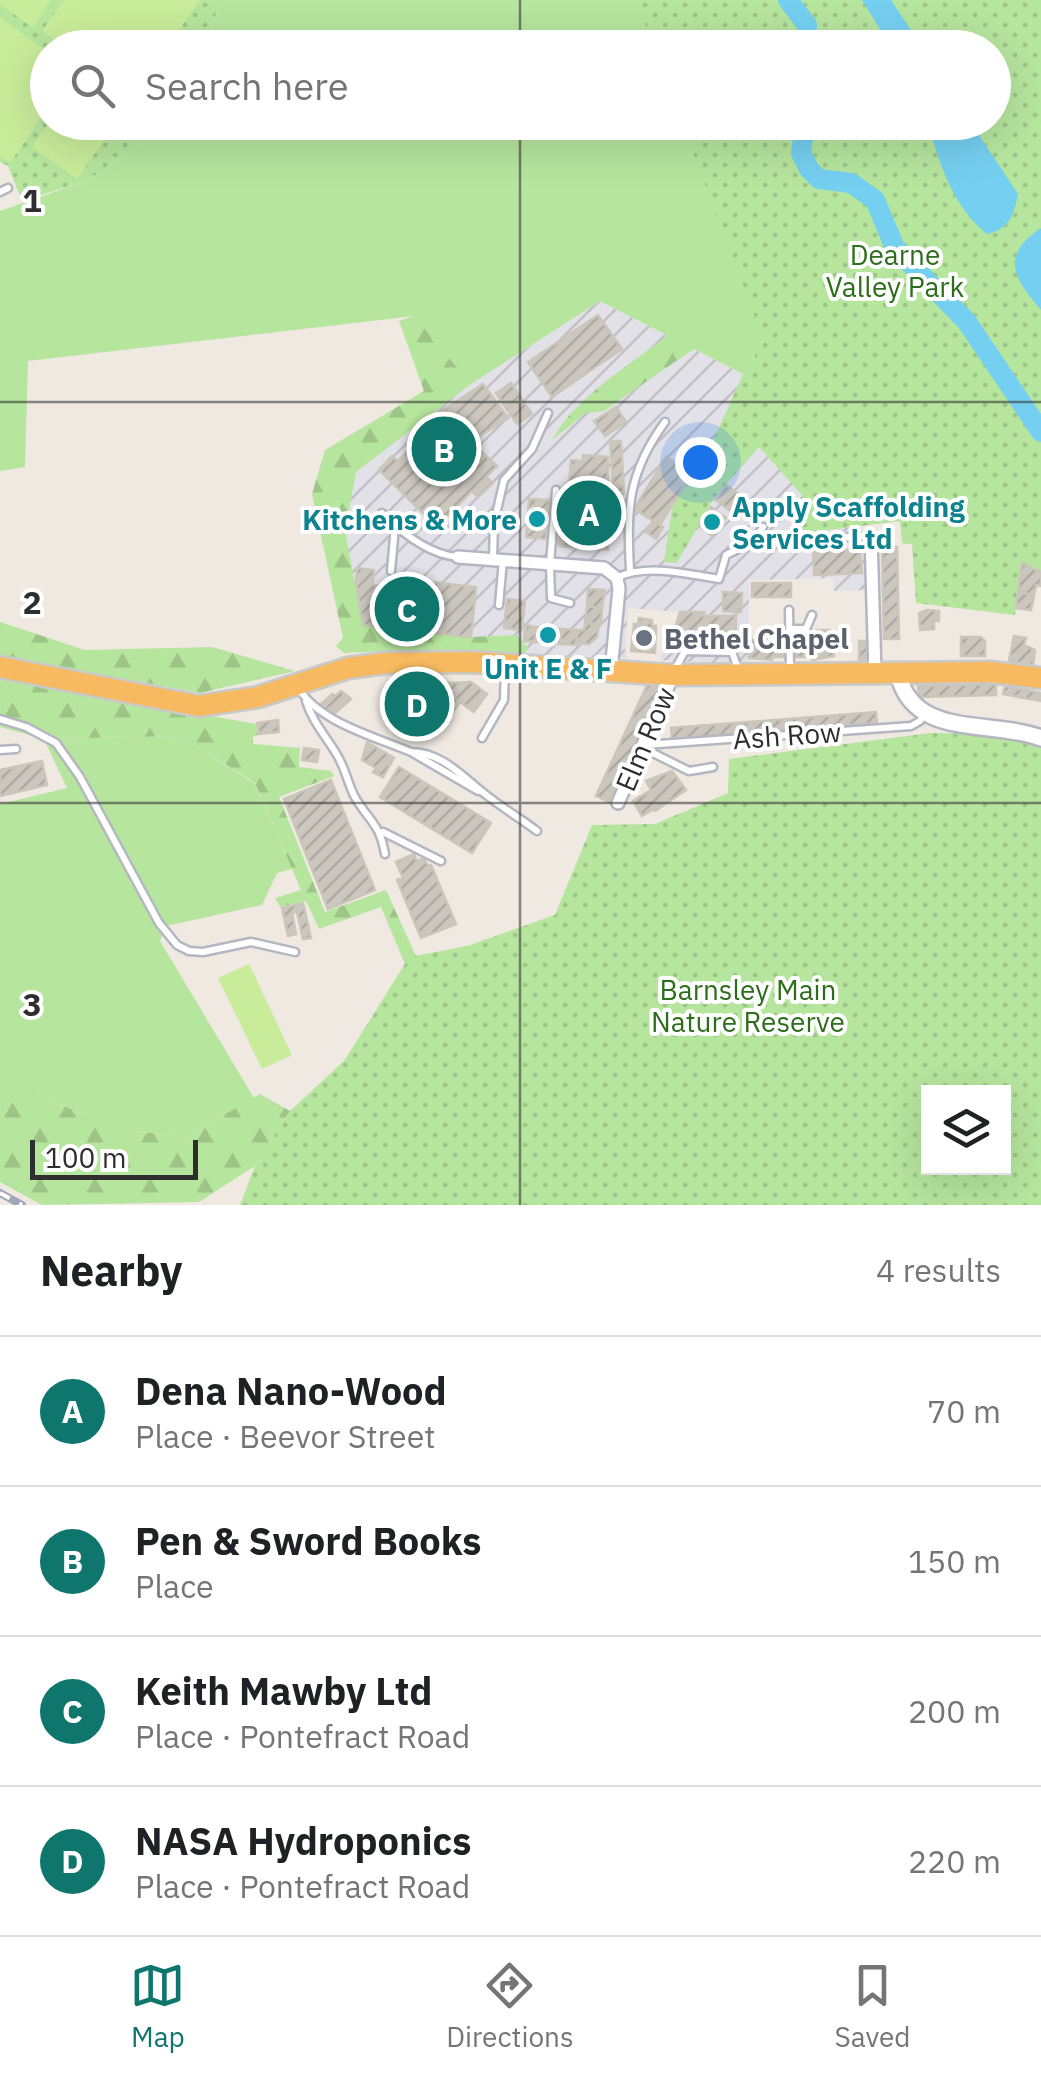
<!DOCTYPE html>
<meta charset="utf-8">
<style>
body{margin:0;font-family:"IBM Plex Sans",sans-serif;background:#f6f6f6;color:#202124}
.controls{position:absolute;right:30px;bottom:30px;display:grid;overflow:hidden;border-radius:0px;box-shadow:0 10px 40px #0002}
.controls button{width:90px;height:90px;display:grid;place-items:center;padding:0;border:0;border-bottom:2px solid #e0e0e0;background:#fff;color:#202124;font:50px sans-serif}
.scale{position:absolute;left:30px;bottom:25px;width:168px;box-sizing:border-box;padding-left:10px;border:5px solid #2e2e2e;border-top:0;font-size:28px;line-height:35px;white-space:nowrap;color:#2e2e2e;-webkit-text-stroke:8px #fff;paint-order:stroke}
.you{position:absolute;left:700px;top:462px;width:35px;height:35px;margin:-25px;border:8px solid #fff;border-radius:50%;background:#1a73e8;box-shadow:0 0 0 15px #1a73e833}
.badge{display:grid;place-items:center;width:65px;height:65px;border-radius:50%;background:#0f766e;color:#fff;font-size:32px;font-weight:700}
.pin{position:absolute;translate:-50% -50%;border:5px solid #fff;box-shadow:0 2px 10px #0006}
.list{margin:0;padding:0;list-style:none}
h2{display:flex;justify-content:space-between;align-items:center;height:130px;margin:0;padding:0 40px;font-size:42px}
h2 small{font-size:32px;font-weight:400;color:#757577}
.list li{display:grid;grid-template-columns:65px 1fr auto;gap:30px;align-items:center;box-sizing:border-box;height:150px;padding:0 40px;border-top:2px solid #e0e0e0}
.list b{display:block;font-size:38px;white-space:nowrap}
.list p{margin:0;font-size:32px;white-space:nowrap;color:#757577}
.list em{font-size:32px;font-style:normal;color:#757577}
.icon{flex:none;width:55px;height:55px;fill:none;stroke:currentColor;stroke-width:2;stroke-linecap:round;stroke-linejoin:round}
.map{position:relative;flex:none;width:1041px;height:1205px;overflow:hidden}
.search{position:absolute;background:#fff;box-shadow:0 10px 40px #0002;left:30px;right:30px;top:30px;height:110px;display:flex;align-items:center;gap:25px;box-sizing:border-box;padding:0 35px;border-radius:55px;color:#757577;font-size:38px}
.sheet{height:730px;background:#fff}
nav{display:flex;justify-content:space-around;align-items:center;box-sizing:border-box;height:140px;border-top:2px solid #e0e0e0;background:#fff;font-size:28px;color:#757577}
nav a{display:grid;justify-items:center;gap:5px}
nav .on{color:#0f766e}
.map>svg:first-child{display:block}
.industrial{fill:url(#industrial-furrows)}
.grass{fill:#b6e59e}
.forest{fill:url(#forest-firs)}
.park{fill:url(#park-dots);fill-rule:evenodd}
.pitch{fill:#c9ec9a}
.water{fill:#75cff0}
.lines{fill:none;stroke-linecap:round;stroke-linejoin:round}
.river{stroke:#75cff0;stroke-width:20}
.building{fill:url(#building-hatch);stroke:#cbc5ba;stroke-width:2.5}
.service-casing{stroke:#b4b7c1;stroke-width:11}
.minor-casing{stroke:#b4b7c1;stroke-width:16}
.tertiary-casing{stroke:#b4b7c1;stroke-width:20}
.trunk-casing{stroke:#c9c9c9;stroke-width:25}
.service{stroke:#fff;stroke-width:6}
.minor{stroke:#fff;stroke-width:11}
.tertiary{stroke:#fff;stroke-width:15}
.trunk{stroke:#f8ba60;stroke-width:20}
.rail-casing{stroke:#a3a6b8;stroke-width:8}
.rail{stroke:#fff;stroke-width:4;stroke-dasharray:11;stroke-linecap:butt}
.grid{fill:none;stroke:#2e2e2e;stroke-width:2.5;stroke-opacity:0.55}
.culture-dot{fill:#0f9aa8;stroke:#fff;stroke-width:4}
.worship-dot{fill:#6b7280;stroke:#fff;stroke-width:4}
.labels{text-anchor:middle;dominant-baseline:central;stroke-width:8;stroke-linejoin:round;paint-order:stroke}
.park-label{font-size:28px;fill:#2c6e1b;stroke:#fff}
.culture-label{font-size:28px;font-weight:bold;fill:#0d838f;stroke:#fff;text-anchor:start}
.worship-label{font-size:28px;font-weight:bold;fill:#5b616d;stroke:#fff;text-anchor:start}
.street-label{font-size:28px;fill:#2e2e2e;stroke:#fff}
.grid-label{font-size:32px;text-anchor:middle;font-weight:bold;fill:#2e2e2e;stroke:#fff;stroke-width:8;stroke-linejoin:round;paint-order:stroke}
</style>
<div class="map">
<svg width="1041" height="1205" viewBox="0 0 1041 1205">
<defs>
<pattern id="industrial-furrows" width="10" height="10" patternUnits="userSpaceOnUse" patternTransform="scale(2.5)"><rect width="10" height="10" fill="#e3e1e8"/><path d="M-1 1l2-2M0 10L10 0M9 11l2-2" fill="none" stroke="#c3c1c7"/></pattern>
<pattern id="forest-firs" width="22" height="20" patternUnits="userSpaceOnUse" patternTransform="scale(2.5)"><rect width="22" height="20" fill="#b6e59e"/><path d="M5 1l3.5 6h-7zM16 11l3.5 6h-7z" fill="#9dc588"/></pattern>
<pattern id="park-dots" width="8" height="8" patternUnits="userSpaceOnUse" patternTransform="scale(2.5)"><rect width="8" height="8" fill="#b6e59e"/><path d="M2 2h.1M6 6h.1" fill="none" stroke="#9dc588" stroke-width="1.8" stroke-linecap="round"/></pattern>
<pattern id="building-hatch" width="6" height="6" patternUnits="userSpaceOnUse" patternTransform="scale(2.5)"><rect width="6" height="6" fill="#cbc7bf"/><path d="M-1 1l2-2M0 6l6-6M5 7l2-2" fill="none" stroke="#afaba4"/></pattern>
</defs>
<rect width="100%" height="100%" fill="#efe9e1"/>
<path class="industrial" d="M600,301L743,374L713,441L697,525L714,498L759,446L810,504L801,522L804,533L862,525L866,590L834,591L833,578L749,580V665L659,660L680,612L628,608L625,651L628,658L522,657L363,641L337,528L342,465L378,452L471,384Z"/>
<path class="grass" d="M221,0H640L660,48H204Z
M175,123H690L772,328L743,374L600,301L471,384L414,316L28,361L25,467L0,471V211L86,181Z
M180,736L255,784L292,869L277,873L262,905L166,926L160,941L254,1098L186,1137L115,1129L0,1077V804L67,788L44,739Z"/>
<path class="forest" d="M414,316L471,384L356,472L345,531L363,624L471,637L517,635L528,648L522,657L407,650L344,653L336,646L343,638L312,494L325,450L424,391L399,321Z
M668,335L695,348L604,411L586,413L552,440C573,399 631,364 668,335Z
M0,622L85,650L212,647L295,671L200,693L0,656Z
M0,678L256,724L258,735L253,736V744L300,748L299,767L331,771L334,776L279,797L325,912L386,890L416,956L468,946L555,915L345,1060L405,964L381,907L319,929L306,901L280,907L275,898L301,890L255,783L180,736L44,739L0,727Z
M0,1077L115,1129L186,1137L260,1094L290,1111L255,1166L199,1202L42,1205L0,1182Z"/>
<path class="park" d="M0,0H221L204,47L48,48V122L175,123L86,181L22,201L8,166L0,162Z
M636,0H1041V572L1021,564L1015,615L916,603L912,544L902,543L900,521L804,533L801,522L809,503L759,447L714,498L677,563L664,562L672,508L713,441L743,374L764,341L682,123L994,122V48L654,47Z
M930,733L999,734L1041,746V1205H240L255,1166L290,1111L345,1060L405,964L415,956L468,946L555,915L592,825L655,824L728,793L729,759ZM928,1092H1004V1168H928Z"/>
<path class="pitch" d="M0,0H51L33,27L0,5Z
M64,0H200L167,47H66L42,31Z
M0,18L47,51V109L10,163L0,156Z
M49,123V122L116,123L77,179L32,147Z
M249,964L292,1055L262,1069L218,978Z"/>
<path class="water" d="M862,0H891L922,47H891Z
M928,123H971L1018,194C1014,214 1010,229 987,234C953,207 939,163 928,123Z
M1041,228V310C1014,278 999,256 1041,228Z"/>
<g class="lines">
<path class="river" d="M788,0L807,25L806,48
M805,122L801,153L809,169L819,179L851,183L875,200L895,248L967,322L1041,432"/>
</g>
<path class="building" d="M598,315L622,349L552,397L528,362Z
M511,383L521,398L506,408L496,393Z
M483,384L508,418L471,442L497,466L486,477L493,483L478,497L472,491L437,527L379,470L392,456L398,461L431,426L444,418L440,412Z
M521,398L532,414L517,424L506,408Z
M616,407L626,422L605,436L594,421Z
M610,441H621L624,494L614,495Z
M583,455L608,457V485L569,483L571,460L583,461Z
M666,457L692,473L660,525L634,509Z
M613,485L619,528L610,527L608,550L559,546L563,494L606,498L604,486Z
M726,485L742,496L732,512L716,500Z
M529,499L549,500L546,539L526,537Z
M711,507L726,518L712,536L698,525Z
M653,521L663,527L656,539L646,532Z
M897,547L899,639H884L882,548Z
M860,549L862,573L814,575L813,551Z
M1022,563L1041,572V586L1036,585L1034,596L1018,591Z
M357,568L374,570L373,585L397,588L393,628L363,625L356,583Z
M423,581L476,587L471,637L417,631Z
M752,583H791V597H752Z
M397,588L422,591L417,631L393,628Z
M588,589L605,590L602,608L587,606Z
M1018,591L1034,596L1031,610L1016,608Z
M723,592L742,593L741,612L723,611Z
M507,599L525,601L522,630L504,628Z
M587,606L602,608L601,625L585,623Z
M927,610L939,611V621H934V629L920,630L919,613Z
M680,612H704L702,642H671Z
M704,616H736V643L702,642Z
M639,618L652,620V626H656L655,653L631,651L634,624H638Z
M585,623L599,624L597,637L589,644L576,643L577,630H584Z
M526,625L536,627L535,642L524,641Z
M536,627L562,629L560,644L535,642Z
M562,629L577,630L576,645L560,644Z
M817,630H830L834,656L812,660V657H796L795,637L818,635Z
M1014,636L1026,638L1024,645L1035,650L1033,665L1009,661Z
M961,637H981L985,641V656H961Z
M784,639V657H772V660L749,658V640Z
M859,641H867V663H859Z
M471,682L487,694L474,712L443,690L447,683Z
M447,683L443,690L460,702L450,716L415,691L419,685Z
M648,683L660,689L609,802L596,796Z
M996,684V695L919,697L918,686Z
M419,685L415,691L444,711L434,726L390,696L397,686Z
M1005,686L1041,693V701L1003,694Z
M341,691L351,699L334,714L329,708L325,712L319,706L332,694L335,696Z
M876,712L877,723L672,739L671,728Z
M278,720L279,732L259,734L257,723Z
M367,742L394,758L383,777L373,772L376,768L362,760Z
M304,748L319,750L317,762L302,760Z
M42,761L47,785L0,796V770Z
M399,767L491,823L472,853L380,797Z
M672,771L686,790L655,811L654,809L642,816L633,801L651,790L646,781Z
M331,780L375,890L328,909L284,799Z
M414,854L417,861L424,858L428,866L431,865L456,924L421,938L397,880L403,878L396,862Z
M303,903L311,938L303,939L297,912L292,913L296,934L288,936L282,908Z"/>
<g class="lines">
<defs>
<path id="service" d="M0,192L8,188
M556,490L550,564L551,598L570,603
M382,513C402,533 428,554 457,557
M819,539L869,536
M493,558L494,523L504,480L532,449L548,413
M391,571L395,526
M630,571C627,508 627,474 665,422
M618,577C648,564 687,574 719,579L726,555L754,541L763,527
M499,605L503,560
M789,610L790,669
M789,629H806L812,615
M675,669L685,651L732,652L739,671
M297,686C318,722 373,736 411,752C441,752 462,776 485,794C501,807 520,818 537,831
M306,701C313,723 326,736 337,755C346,769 348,786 356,799C371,823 380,825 385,854
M0,719L26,727L56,743L80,777L159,923L177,945L189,951L203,952L251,942L295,952
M482,738L504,700L505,666
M645,745L911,726L920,721L925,713
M644,746L649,751L689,771L713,767
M0,750L16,749
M411,752L478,791
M383,832L441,861"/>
<path id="minor" d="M871,536L875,674
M458,557L604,568L617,578L619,589L611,671
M618,803L673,675"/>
<path id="tertiary" d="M898,673C912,740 992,719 1041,738"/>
<path id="trunk" d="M0,667L199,706L258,697L348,668L385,663L469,662L673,675L990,672L1041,678"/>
</defs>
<use href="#service" class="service-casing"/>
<use href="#minor" class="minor-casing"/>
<use href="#tertiary" class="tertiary-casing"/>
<use href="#trunk" class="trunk-casing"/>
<use href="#service" class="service"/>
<use href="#minor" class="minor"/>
<use href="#tertiary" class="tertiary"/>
<use href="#trunk" class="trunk"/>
<defs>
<path id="rail" d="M0,1193L22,1205"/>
</defs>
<use href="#rail" class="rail-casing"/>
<use href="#rail" class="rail"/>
</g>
<path class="grid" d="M520,0V48M520,122V1205M0,402H1041M0,803H1041"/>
<g class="culture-dot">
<circle cx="537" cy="519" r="10"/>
<circle cx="712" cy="522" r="10"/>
<circle cx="548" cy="635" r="10"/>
</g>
<circle class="worship-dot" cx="644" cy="638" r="10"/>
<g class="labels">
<g class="park-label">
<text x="895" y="254">Dearne<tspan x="895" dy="32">Valley Park</tspan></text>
<text x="748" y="989">Barnsley Main<tspan x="748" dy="32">Nature Reserve</tspan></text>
</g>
<g class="culture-label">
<text x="732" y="506">Apply Scaffolding<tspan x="732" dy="32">Services Ltd</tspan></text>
<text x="517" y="519" text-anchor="end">Kitchens &amp; More</text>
<text x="548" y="668" text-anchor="middle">Unit E &amp; F</text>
</g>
<g class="worship-label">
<text x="664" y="638">Bethel Chapel</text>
</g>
<g class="street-label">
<text transform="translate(787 735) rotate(-4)">Ash Row</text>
<text transform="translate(645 739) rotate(-67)">Elm Row</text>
</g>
</g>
<g class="grid-label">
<text x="32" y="212">1</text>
<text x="32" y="614">2</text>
<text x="32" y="1016">3</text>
</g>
</svg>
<div class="controls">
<button><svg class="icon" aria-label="layers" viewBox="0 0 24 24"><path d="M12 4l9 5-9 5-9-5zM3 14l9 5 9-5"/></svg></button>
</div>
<div class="scale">100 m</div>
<div class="you"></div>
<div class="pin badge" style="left:589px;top:513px">A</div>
<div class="pin badge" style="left:444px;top:449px">B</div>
<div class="pin badge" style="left:407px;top:609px">C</div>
<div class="pin badge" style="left:417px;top:704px">D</div>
<div class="search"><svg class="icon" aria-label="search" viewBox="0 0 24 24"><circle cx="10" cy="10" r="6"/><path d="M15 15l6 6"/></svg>Search here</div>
</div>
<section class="sheet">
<h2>Nearby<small>4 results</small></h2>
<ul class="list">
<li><span class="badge">A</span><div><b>Dena Nano-Wood</b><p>Place · Beevor Street</p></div><em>70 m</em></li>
<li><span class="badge">B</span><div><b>Pen &amp; Sword Books</b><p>Place</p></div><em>150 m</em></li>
<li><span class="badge">C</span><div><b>Keith Mawby Ltd</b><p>Place · Pontefract Road</p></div><em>200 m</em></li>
<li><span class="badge">D</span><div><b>NASA Hydroponics</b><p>Place · Pontefract Road</p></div><em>220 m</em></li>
</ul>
</section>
<nav>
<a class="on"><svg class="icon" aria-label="map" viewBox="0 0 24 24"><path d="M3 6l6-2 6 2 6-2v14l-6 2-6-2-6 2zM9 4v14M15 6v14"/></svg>Map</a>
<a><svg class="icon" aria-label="directions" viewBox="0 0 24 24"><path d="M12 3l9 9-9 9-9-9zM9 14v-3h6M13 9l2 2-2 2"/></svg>Directions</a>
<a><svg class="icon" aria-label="saved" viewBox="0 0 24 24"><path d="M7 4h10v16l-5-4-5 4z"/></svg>Saved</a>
</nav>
